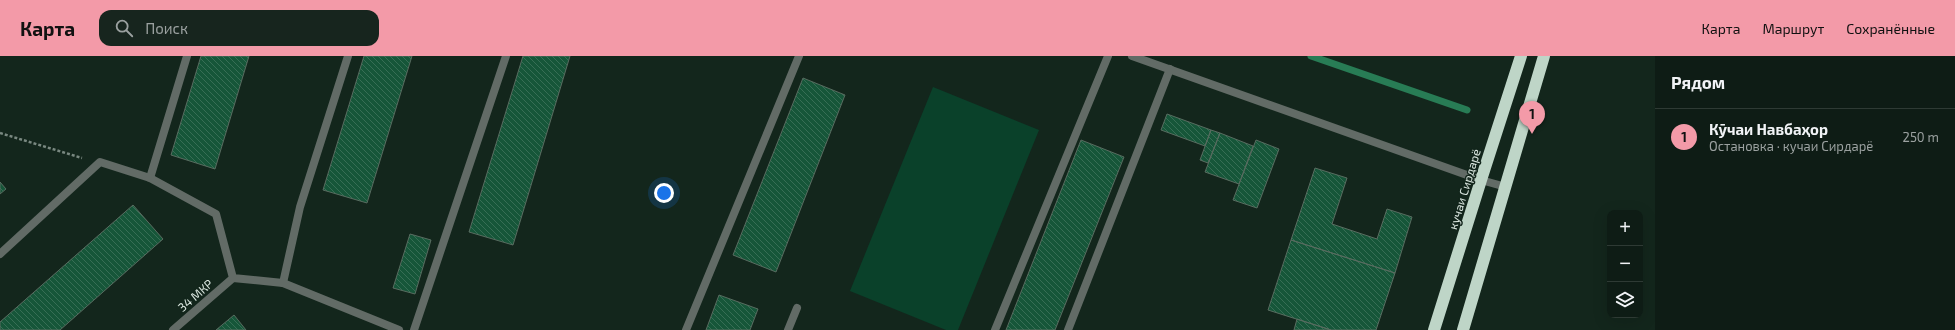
<!DOCTYPE html>
<html lang="ru">
<meta charset="utf-8">
<style>
body{margin:0;font-family:"Exo 2",sans-serif;background:#17251e;color:#f1f3f6}
.controls{position:absolute;right:12px;bottom:12px;display:grid;overflow:hidden;border-radius:8px;box-shadow:0 4px 16px #0002}
.controls button{width:36px;height:36px;display:grid;place-items:center;padding:0;border:0;border-bottom:1px solid #2e3a34;background:#0e1c15;color:#f1f3f6;font:20px sans-serif}
.you{position:absolute;left:664px;top:137px;width:14px;height:14px;margin:-10px;border:3px solid #fff;border-radius:50%;background:#1a73e8;box-shadow:0 0 0 6px #1a73e833}
.badge{display:grid;place-items:center;width:26px;height:26px;border-radius:50%;background:#f39aa8;color:#111;font-size:13px;font-weight:700}
.pin{position:absolute;translate:-50% -33px;filter:drop-shadow(0 1px 2px #0008)}
.pin::after{content:'';position:absolute;top:21px;width:14px;height:12px;background:inherit;clip-path:polygon(0 0,100% 0,50% 100%)}
.list{margin:0;padding:0;list-style:none}
h2{display:flex;justify-content:space-between;align-items:center;height:52px;margin:0;padding:0 16px;font-size:17px}
h2 small{font-size:13px;font-weight:400;color:#9ba1a0}
.list li{display:grid;grid-template-columns:26px 1fr auto;gap:12px;align-items:center;box-sizing:border-box;height:56px;padding:0 16px;border-top:1px solid #2e3a34}
.list b{display:block;font-size:15px;white-space:nowrap}
.list p{margin:0;font-size:13px;white-space:nowrap;color:#9ba1a0}
.list em{font-size:13px;font-style:normal;color:#9ba1a0}
.icon{flex:none;width:22px;height:22px;fill:none;stroke:currentColor;stroke-width:2;stroke-linecap:round;stroke-linejoin:round}
.map{position:relative;flex:none;width:1655px;height:274px;overflow:hidden}
header{display:flex;align-items:center;gap:24px;box-sizing:border-box;height:56px;padding:0 20px;background:#f39aa8;color:#111}
header strong{font-size:19px}
nav{display:flex;gap:22px;margin-inline-start:auto;font-size:14px}
.search{width:280px;height:36px;background:#17251e;display:flex;align-items:center;gap:10px;box-sizing:border-box;padding:0 14px;border-radius:12px;color:#9ba1a0;font-size:15px}
main{display:flex}
aside{flex:1;background:#0e1c15}
.map>svg:first-child{display:block}
.green{fill:#0a412a}
.lines{fill:none;stroke-linecap:round;stroke-linejoin:round}
.stream{stroke:#287c55;stroke-width:7}
.building{fill:url(#building-back-hatch);stroke:#586c60}
.path{stroke:#798880;stroke-width:2.5;stroke-dasharray:3 2;stroke-linecap:butt}
.lane{stroke:#626b66;stroke-width:8}
.street{stroke:#626b66;stroke-width:8}
.highway{stroke:#bed5c7;stroke-width:12}
.labels{text-anchor:middle;dominant-baseline:central;stroke-width:3;stroke-linejoin:round;paint-order:stroke}
.street-label{font-size:12px;fill:#dbe7e0;stroke:#13261c}
</style>
<header>
<strong>Карта</strong>
<div class="search"><svg class="icon" aria-label="search" viewBox="0 0 24 24"><circle cx="10" cy="10" r="6"/><path d="M15 15l6 6"/></svg>Поиск</div>
<nav><a>Карта</a><a>Маршрут</a><a>Сохранённые</a></nav>
</header>
<main>
<div class="map">
<svg width="1655" height="274" viewBox="0 0 1655 274">
<defs>
<pattern id="building-back-hatch" width="6" height="6" patternUnits="userSpaceOnUse"><rect width="6" height="6" fill="#165639"/><path d="M-1 5l2 2M0 0l6 6M5-1l2 2" fill="none" stroke="#376e55"/></pattern>
</defs>
<rect width="100%" height="100%" fill="#13261c"/>
<path class="green" d="M933,31L1039,74L958,274H946L850,235Z"/>
<g class="lines">
<path class="stream" d="M1311,0L1467,54"/>
</g>
<path class="building" d="M201,0H249L215,113L171,99Z
M364,0H412L367,147L323,134Z
M523,0H570L513,189L469,176Z
M803,22L845,39L776,216L733,199Z
M1167,58L1211,74L1205,90L1161,74Z
M1211,74L1220,77L1208,107L1200,104Z
M1220,77L1253,90L1239,128L1205,116Z
M1081,84L1124,101L1055,274H1006Z
M1256,84L1279,93L1257,152L1233,144Z
M1315,112L1347,122L1332,168L1377,183L1387,153L1412,161L1395,217L1291,184Z
M0,126L6,133L0,138Z
M133,149L163,183L60,274H0V266Z
M410,178L431,184L415,238L393,232Z
M1291,184L1395,217L1376,274H1331L1268,254Z
M719,239L758,253L750,274H706Z
M234,259L246,274H216Z
M1297,263L1331,274H1294Z"/>
<g class="lines">
<path class="path" d="M0,77L82,102"/>
<path class="lane" d="M150,122L187,0
M283,227L300,151L348,0
M414,274L506,0
M1068,274L1170,13"/>
<path class="street" d="M1132,0L1481,124L1506,131
M0,198L100,106L150,122L216,158L233,222L283,227L399,274
M173,274L233,222
M686,274L799,0
M788,274L797,252
M995,274L1108,0"/>
<path class="highway" d="M1434,274L1481,124L1521,0
M1463,274L1544,0"/>
</g>
<g class="labels">
<g class="street-label">
<text transform="translate(1464 133) rotate(-73)">кучаи Сирдарё</text>
<text transform="translate(195 239) rotate(-41)">34 МКР</text>
</g>
</g>
</svg>
<div class="controls">
<button>+</button>
<button>−</button>
<button><svg class="icon" aria-label="layers" viewBox="0 0 24 24"><path d="M12 4l9 5-9 5-9-5zM3 14l9 5 9-5"/></svg></button>
</div>
<div class="you"></div>
<div class="pin badge" style="left:1532px;top:78px">1</div>
</div>
<aside>
<h2>Рядом<small></small></h2>
<ul class="list">
<li><span class="badge">1</span><div><b>Кӯчаи Навбаҳор</b><p>Остановка · кучаи Сирдарё</p></div><em>250 m</em></li>
</ul>
</aside>
</main>
